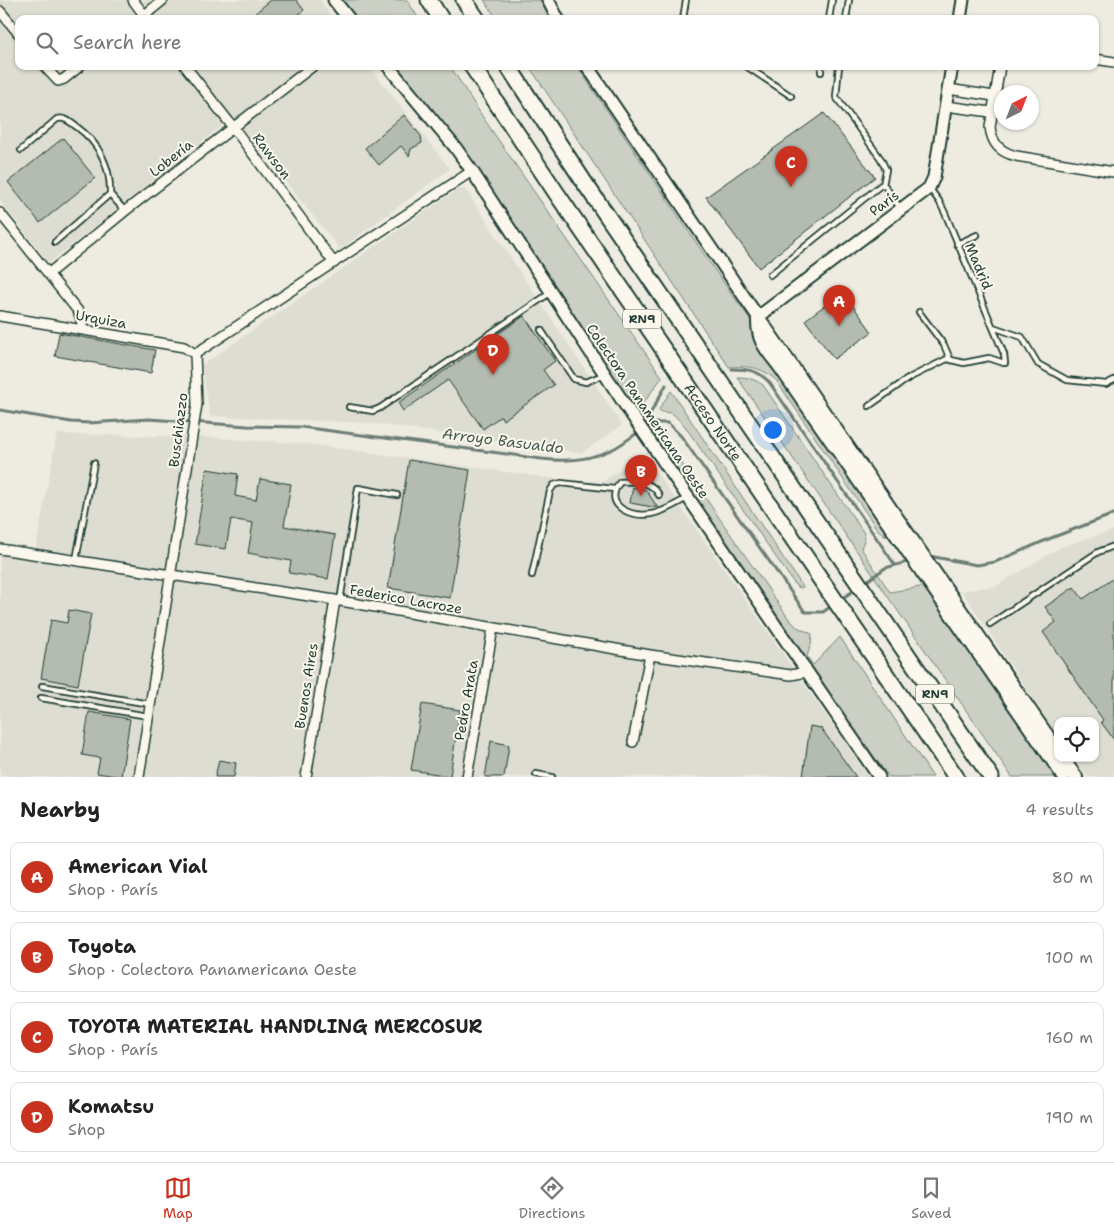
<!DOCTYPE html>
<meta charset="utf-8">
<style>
body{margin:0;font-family:"Shantell Sans",sans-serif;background:#f2f2f2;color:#222}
.controls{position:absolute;right:15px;bottom:15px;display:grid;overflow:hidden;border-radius:10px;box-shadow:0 1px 4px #0004}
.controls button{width:45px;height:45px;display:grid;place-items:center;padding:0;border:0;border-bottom:1px solid #e0e0e0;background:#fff;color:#222;font:25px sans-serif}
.compass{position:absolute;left:994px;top:85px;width:45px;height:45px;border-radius:50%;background:#fff;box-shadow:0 1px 4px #0004;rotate:42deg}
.you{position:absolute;left:772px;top:429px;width:18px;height:18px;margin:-12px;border:4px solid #fff;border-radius:50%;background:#1a73e8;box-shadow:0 0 0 8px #1a73e833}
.badge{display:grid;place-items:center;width:32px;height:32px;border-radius:50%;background:#c8321e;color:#fff;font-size:16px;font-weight:700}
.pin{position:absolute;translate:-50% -41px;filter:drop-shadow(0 1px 2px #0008)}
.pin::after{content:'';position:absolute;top:26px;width:18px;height:15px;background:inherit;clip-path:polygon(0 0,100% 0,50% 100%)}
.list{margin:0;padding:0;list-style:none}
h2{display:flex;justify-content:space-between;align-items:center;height:65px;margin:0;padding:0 20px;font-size:21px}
h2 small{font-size:16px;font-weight:400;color:#767676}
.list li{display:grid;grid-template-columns:32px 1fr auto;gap:15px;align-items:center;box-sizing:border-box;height:70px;margin:0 10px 10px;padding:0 10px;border:1px solid #e0e0e0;border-radius:10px}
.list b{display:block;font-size:19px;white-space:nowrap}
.list p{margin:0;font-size:16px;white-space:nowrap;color:#767676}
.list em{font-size:16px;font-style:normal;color:#767676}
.icon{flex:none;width:28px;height:28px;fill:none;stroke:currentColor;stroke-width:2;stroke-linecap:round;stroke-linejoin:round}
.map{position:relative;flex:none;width:1114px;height:777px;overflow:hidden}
.search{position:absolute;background:#fff;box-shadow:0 1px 4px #0004;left:15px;right:15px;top:15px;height:55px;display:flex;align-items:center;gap:12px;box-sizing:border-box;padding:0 18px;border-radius:10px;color:#767676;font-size:19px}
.sheet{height:385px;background:#fff}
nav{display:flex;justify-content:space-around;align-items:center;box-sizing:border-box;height:70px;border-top:1px solid #e0e0e0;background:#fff;font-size:14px;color:#767676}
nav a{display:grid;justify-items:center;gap:2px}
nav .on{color:#c8321e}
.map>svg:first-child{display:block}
.built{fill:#ddddd2}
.green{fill:#cbcfc4;stroke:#75867c}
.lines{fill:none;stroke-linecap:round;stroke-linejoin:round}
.stream{stroke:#6c7d74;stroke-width:3}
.building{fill:#b4bbb0;stroke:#1f3d34}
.service-casing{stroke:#1f3d34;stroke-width:8}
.minor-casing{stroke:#1f3d34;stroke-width:12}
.tertiary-casing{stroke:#1f3d34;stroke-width:15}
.secondary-casing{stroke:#1f3d34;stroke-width:16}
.motorway-casing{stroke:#1f3d34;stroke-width:19}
.service{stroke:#fbf7ec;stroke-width:4.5}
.minor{stroke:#fbf7ec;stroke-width:9}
.tertiary{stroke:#fbf7ec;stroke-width:11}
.secondary{stroke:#fbf7ec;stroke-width:12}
.motorway{stroke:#fbf7ec;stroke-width:15}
.labels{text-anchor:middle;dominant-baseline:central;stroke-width:4;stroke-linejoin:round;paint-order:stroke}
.shield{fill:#fbf7ec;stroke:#61756b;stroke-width:1}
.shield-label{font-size:12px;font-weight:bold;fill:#1f3d34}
.street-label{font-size:14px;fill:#1f3d34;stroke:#fbf7ec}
.water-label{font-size:15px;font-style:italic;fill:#455d54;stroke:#fbf7ec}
</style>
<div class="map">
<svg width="1114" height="777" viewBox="0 0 1114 777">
<rect width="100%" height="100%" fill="#eeece1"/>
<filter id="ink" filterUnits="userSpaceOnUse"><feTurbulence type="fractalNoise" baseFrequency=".02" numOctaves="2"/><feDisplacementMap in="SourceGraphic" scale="10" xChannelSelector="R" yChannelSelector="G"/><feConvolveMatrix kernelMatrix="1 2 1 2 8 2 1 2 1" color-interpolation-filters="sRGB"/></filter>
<g filter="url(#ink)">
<path class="built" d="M0,0H320L333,19H19V66H369L450,169L340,249L233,117L49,263L0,201Z
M458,189H465L622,425L582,453L369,423L210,416L202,365Z
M57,434L203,437L309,444L557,479L603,482L643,453L869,777H15L0,775V553L34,558Z
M1114,530V777H1088L1072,758H1095V721H1058V737L962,591L996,586L1061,547Z"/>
<path class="green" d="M339,0H407L419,19H353Z
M484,0H540L550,19H497Z
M391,66H450L486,122L662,377L638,411L610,376Z
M529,66H577L712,266L752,322L894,538L884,535L877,529L776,380C759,366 750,366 729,367Z
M737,377C748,377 754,379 763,385L864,533V541L861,548L890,592L926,586L1058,777H1012Z
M671,391L803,587L800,588L796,586L684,425L672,413L661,412L659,409Z
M655,436L663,438L671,448L789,619L797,627L812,634L811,645L807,656L813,665L840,637L933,777H889L796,649L651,438Z"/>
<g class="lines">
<path class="stream" d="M732,369C748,369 758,370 769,382L895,565
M0,410L71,422L89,423L149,419L247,426L301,427L514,455C549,461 580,465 613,449C626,443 643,426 656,423C660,423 664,423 668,423L681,436L805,612H823L833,605
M647,428L650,414L666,385
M929,556L977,565L995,562L1051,538L1114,514
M863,584L885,568L911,561
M840,600L856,589"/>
</g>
<path class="building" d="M271,0H296L304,10L293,19H248Z
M824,113L875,177L759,268L706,197Z
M404,115L421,136L422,143L411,149L409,156L401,146L379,165L365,148Z
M63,138L95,178L40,223L8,182Z
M843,292L872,332L834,359L805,320Z
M524,316L555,361L543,370L554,385L503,420L501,416L483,429L448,380L403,411L398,403Z
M59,333L155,350L151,373L55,356Z
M409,460L470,470L450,598L388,588Z
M207,469L238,474L235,496L256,500L260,479L291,484L284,526L335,535L328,579L289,573L291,561L248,553L253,523L231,519L226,549L195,544Z
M633,487L646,490L658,508L630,503Z
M1114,578V740L1101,722L1103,720L1043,632L1056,622L1045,607L1074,587L1083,599Z
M69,610L91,614L78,685L41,678L51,620L67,623Z
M422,704L460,710L450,776L411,770Z
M89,712L130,719L121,777L97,773L100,758L82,755Z
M810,726L821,728L856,777H803Z
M491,741L509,745L504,777H485Z
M219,760L236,763L234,777H215Z"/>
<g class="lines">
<defs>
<path id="service" d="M683,19L686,0
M829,19L832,0
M846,19L849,0
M746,66L791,96
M839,66L836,97L881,159L886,170L883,185
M821,72V66
M21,150L57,119C65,117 70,122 77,127C99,143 111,167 110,194L125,211
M55,242L110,194
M957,244L977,235
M770,275L881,185L885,186L900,208
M919,312L944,345L950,359
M993,327L1022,337L1038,364L1067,380L1106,384L1114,380
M541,330L574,379L586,382L603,375
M869,406L909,378L947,359L964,363L989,358L1004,363H1005L1004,354L945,213L939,201L930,189
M349,407L373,411L380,408L550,293
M659,495C651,480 635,481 620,482C602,505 630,518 651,514C664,512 676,504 687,498
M76,560L94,463
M532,575L550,491L554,485L561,483L614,489
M340,601L358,488L397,495
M990,624L1098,552L1114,546
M42,686L150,704
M41,698L148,716
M536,774L552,777"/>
<path id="minor" d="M133,0L147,19
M0,11L19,34
M140,19L163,0
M1095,59L1114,62
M44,66L58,81L64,79L80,66
M185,66L233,127L334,263
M1000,66L990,127C992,144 1000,152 1016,156L1114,172
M948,89L994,96
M945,106L991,112
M0,213L78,311L81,319L83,330
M48,274L125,211L313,66
M0,316L184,347L195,354
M0,549L335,600L650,655L791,675L806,672
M633,742L650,655
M139,777L197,404L195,354L472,171
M306,777L335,600
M467,777L493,628"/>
<path id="tertiary" d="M334,0L349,19
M548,0L558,19
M960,19L963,0
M388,66L455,147L472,171L627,408L879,777
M587,66L758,317L929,188L934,177L952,66"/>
<path id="secondary" d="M758,317C757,341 766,349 780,367L1064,777
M758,317L1058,751
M1062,758L1076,777"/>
<g id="motorway">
<path d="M429,0L441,19"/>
<path d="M464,0L477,19"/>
<path id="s1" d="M472,66L557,194L956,777"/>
<path d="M508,66L586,185L991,777"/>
</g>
</defs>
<use href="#service" class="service-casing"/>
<use href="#minor" class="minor-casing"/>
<use href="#tertiary" class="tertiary-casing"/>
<use href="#secondary" class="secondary-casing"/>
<use href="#motorway" class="motorway-casing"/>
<use href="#service" class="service"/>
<use href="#minor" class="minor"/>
<use href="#tertiary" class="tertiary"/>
<use href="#secondary" class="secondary"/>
<use href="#motorway" class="motorway"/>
</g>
</g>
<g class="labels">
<g class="shield">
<rect x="623" y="309.5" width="38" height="19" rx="4"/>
<rect x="916" y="684.5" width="38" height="19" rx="4"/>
</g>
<g class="shield-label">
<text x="642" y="319">RN9</text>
<text x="935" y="694">RN9</text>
</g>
<g class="street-label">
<text transform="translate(272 156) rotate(53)">Rawson</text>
<text transform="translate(171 158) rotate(-38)">Lobería</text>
<text transform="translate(884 203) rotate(-37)">París</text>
<text transform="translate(979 266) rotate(67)">Madrid</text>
<text transform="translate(101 319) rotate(10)">Urquiza</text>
<text transform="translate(648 411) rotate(56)">Colectora Panamericana Oeste</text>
<text stroke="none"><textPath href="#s1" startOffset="430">Acceso Norte</textPath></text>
<text transform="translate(178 430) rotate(-83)">Buschiazzo</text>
<text transform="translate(406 599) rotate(10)">Federico Lacroze</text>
<text transform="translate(306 686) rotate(-81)">Buenos Aires</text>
<text transform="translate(466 700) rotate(-80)">Pedro Arata</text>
</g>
<g class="water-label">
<text transform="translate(503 441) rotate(7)">Arroyo Basualdo</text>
</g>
</g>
</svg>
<div class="controls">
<button><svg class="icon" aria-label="locate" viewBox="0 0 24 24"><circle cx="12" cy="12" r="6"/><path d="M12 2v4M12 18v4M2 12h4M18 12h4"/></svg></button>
</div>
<svg class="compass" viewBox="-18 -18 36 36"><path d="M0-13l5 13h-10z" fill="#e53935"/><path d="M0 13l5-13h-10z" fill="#767676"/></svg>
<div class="you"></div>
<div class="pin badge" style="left:839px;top:326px">A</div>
<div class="pin badge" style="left:641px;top:496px">B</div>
<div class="pin badge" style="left:791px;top:187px">C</div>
<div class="pin badge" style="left:493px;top:375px">D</div>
<div class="search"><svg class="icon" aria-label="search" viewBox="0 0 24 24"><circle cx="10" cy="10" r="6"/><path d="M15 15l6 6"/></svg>Search here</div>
</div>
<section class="sheet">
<h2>Nearby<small>4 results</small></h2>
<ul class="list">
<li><span class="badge">A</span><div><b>American Vial</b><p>Shop · París</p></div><em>80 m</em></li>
<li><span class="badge">B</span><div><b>Toyota</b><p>Shop · Colectora Panamericana Oeste</p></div><em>100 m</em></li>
<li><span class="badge">C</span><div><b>TOYOTA MATERIAL HANDLING MERCOSUR</b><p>Shop · París</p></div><em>160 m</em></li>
<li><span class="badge">D</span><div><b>Komatsu</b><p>Shop</p></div><em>190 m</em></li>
</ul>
</section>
<nav>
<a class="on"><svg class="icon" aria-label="map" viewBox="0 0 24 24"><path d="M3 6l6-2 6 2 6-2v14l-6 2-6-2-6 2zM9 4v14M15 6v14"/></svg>Map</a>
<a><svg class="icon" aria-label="directions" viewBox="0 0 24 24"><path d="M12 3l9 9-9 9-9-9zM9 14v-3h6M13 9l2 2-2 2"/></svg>Directions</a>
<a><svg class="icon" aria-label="saved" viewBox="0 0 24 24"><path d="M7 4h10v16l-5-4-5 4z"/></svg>Saved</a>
</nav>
